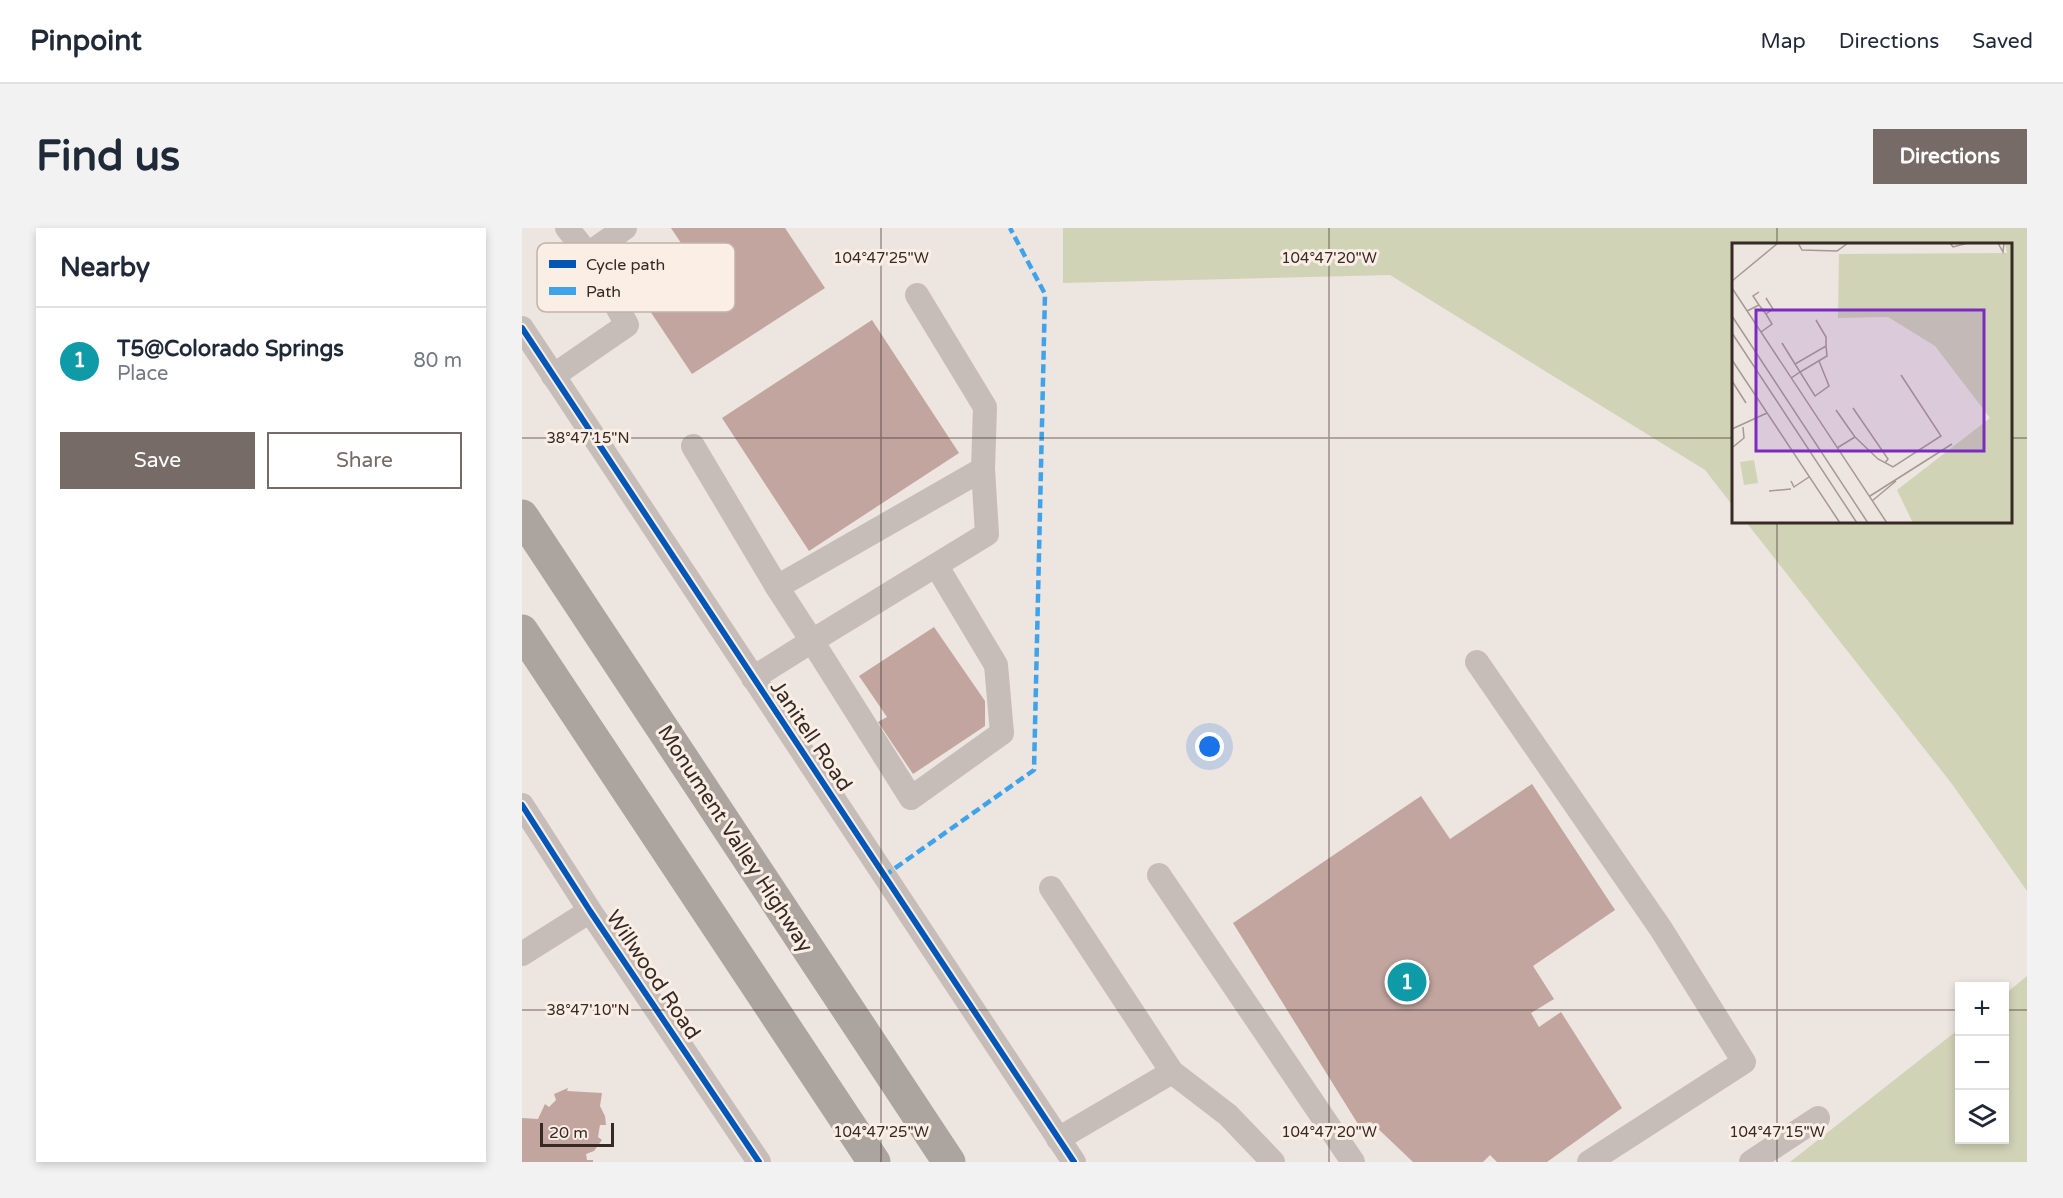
<!DOCTYPE html>
<meta charset="utf-8">
<style>
body{margin:0;font-family:"Varela Round",sans-serif;background:#f2f2f3;color:#1f2937}
.controls{position:absolute;right:18px;bottom:18px;display:grid;overflow:hidden;border-radius:0px;box-shadow:0 3px 9px #0003}
.controls button{width:54px;height:54px;display:grid;place-items:center;padding:0;border:0;border-bottom:2px solid #e0e1e3;background:#fff;color:#1f2937;font:30px sans-serif}
.scale{position:absolute;left:18px;bottom:15px;width:74px;box-sizing:border-box;padding-left:6px;border:3px solid #372926;border-top:0;font-size:16px;line-height:21px;white-space:nowrap;color:#372926;-webkit-text-stroke:4px #fbeee5;paint-order:stroke}
.you{position:absolute;left:688px;top:519px;width:21px;height:21px;margin:-15px;border:4px solid #fff;border-radius:50%;background:#1a73e8;box-shadow:0 0 0 9px #1a73e833}
.badge{display:grid;place-items:center;width:39px;height:39px;border-radius:50%;background:#776b67;color:#fff;font-size:20px;font-weight:700}
.pin{position:absolute;translate:-50% -50%;border:3px solid #fff;box-shadow:0 2px 6px #0006}
.list{margin:0;padding:0;list-style:none}
h2{display:flex;justify-content:space-between;align-items:center;height:78px;margin:0;padding:0 24px;font-size:26px}
h2 small{font-size:20px;font-weight:400;color:#747a83}
.list li{display:grid;grid-template-columns:39px 1fr auto;gap:18px;align-items:center;box-sizing:border-box;height:108px;padding:0 24px;border-top:2px solid #e0e1e3}
.list b{display:block;font-size:22px;white-space:nowrap}
.list p{margin:0;font-size:20px;white-space:nowrap;color:#747a83}
.list em{font-size:20px;font-style:normal;color:#747a83}
.actions{display:flex;gap:12px;padding:18px 24px}
.actions a{flex:1;padding:14px 0;border:2px solid #776b67;border-radius:0px;text-align:center;font-size:21px;color:#776b67}
.actions .main{background:#776b67;color:#fff}
.icon{flex:none;width:33px;height:33px;fill:none;stroke:currentColor;stroke-width:2;stroke-linecap:round;stroke-linejoin:round}
.map{position:relative;flex:none;width:1505px;height:934px;overflow:hidden;border-radius:0px}
header{display:flex;align-items:center;gap:36px;box-sizing:border-box;height:84px;padding:0 30px;background:#fff;border-bottom:2px solid #e0e1e3}
header strong{font-size:28px}
nav{display:flex;gap:33px;margin-inline-start:auto;font-size:21px}
.intro{display:flex;align-items:center;justify-content:space-between;box-sizing:border-box;height:144px;padding:0 36px}
h1{margin:0;font-size:42px}
.button{padding:15px 27px;border-radius:0px;background:#776b67;color:#fff;font-size:21px;font-weight:700}
main{display:flex;gap:36px;padding:0 36px}
aside{flex:1;background:#fff;border-radius:0px;box-shadow:0 3px 9px #0003}
.map>svg:first-child{display:block}
.green{fill:#d1d3b7}
.building{fill:#c2a59f}
.lines{fill:none;stroke-linecap:round;stroke-linejoin:round}
.minor{stroke:#c6bdb8;stroke-width:24}
.highway{stroke:#aca49e;stroke-width:33}
.quiet{stroke:#3fa3eb;stroke-width:4.5;stroke-dasharray:9 4.5;stroke-linecap:butt}
.cycleway-casing{stroke:#fbeee5;stroke-width:10}
.cycleway{stroke:#0057b8;stroke-width:6}
.ticks{fill:none;stroke:#372926;stroke-width:1.5;stroke-opacity:0.45}
.labels{text-anchor:middle;dominant-baseline:central;stroke-width:6;stroke-linejoin:round;paint-order:stroke}
.street-label{font-size:21px;fill:#372926;stroke:#fbeee5}
.inset-road{fill:none;stroke:#a49a95;stroke-width:1.5}
.view{fill:#7b2cbf;fill-opacity:0.15;stroke:#7b2cbf;stroke-width:3}
.inset-edge{fill:none;stroke:#372926;stroke-width:3}
.key{fill:#fbeee5;stroke:#c0b3ac;stroke-width:1.5}
.key-label{font-size:16px;fill:#372926}
.ticks-label{font-size:15px;text-anchor:middle;fill:#372926;stroke:#fbeee5;stroke-width:6;stroke-linejoin:round;paint-order:stroke}
</style>
<header>
<strong>Pinpoint</strong>
<nav><a>Map</a><a>Directions</a><a>Saved</a></nav>
</header>
<div class="intro"><h1>Find us</h1><a class="button">Directions</a></div>
<main>
<aside>
<h2>Nearby<small></small></h2>
<ul class="list">
<li><span class="badge" style="background:#0f9aa8">1</span><div><b>T5@Colorado Springs</b><p>Place</p></div><em>80 m</em></li>
</ul>
<div class="actions"><a class="main">Save</a><a>Share</a></div>
</aside>
<div class="map">
<svg width="1505" height="934" viewBox="0 0 1505 934">
<rect width="100%" height="100%" fill="#ede5df"/>
<path class="green" d="M541,0H1505V663L1430,556L1224,294H1488V16H1211V278L1183,242L868,47L541,55Z
M1505,748V934H1268L1437,801L1438,912H1482L1483,766Z"/>
<path class="building" d="M149,0H263L303,60L170,146L112,59L165,24Z
M350,92L437,225L287,323L200,190Z
M412,399L463,473V498L391,546L356,494L365,489L337,448Z
M1010,556L1093,682L1011,738L1032,771L1009,785L1017,799L1039,784L1100,880L1025,934H975L968,927L961,934H891L849,894L836,896L711,695L899,568L928,611Z
M46,860L45,863L80,865L78,878L83,888L84,897H78L76,909L80,912L72,923L64,926L65,932H71V934H0V890L16,891L23,876L27,879L34,872L32,866Z"/>
<g class="lines">
<path class="minor" d="M66,26L103,0
M395,67L463,179L461,241
M0,100L552,934
M31,148L105,97L66,26L45,0
M171,218L255,359
M955,434L1139,701L1222,834L1067,934
M231,450L290,413L255,359L461,241L465,306L290,413L389,570L480,505L474,437L414,337
M0,577L68,683L237,934
M637,647L831,934
M529,660L650,844L536,911
M0,726L68,683
M650,844L706,887L751,934
M1229,934L1296,890"/>
<path class="highway" d="M0,288L427,934
M0,403L352,934"/>
<path class="quiet" d="M362,648L512,542L523,66L488,0"/>
<defs>
<path id="cycleway" d="M0,100L552,934
M0,577L68,683L237,934"/>
</defs>
<use href="#cycleway" class="cycleway-casing"/>
<use href="#cycleway" class="cycleway"/>
</g>
<path class="ticks" d="M359,0V934M807,0V934M1255,0V16M0,210H1211M1488,210H1505M1255,294V934M0,782H1438M1482,782H1505"/>
<g class="labels">
<g class="street-label">
<text transform="translate(289 508) rotate(56)">Janitell Road</text>
<text transform="translate(213 611) rotate(57)">Monument Valley Highway</text>
<text transform="translate(131 747) rotate(56)">Willwood Road</text>
</g>
</g>
<g transform="translate(1210 15)">
<rect width="280" height="280" fill="#ede5df"/>
<path d="M273,0H280V280H181L165,247L258,175L203,103L156,74L106,75L107,11L275,10ZM22,217L26,240L12,242L8,219Z" fill="#d1d3b7"/>
<path class="inset-road" d="M66,0L70,7L105,8L116,0M218,0L221,4L236,0M266,0L271,9L272,0M0,38L46,0M0,45L155,280M34,55L41,66L34,71M27,62L21,53L27,49M15,68L27,62L34,71L40,81L29,89M0,73L136,280M84,77L94,94V103M0,90L125,280M50,100L63,121M0,117L108,280M59,135L68,129L63,121L94,103L95,113L68,129L83,153L97,143L87,118M0,138L14,160M121,165L156,216L153,220M104,167L123,194L105,205M0,186L35,170M123,194L146,216L161,224L209,193L169,132M1,204L12,195L11,184M59,238L62,244L77,234M37,248L59,246M138,253L220,201M140,258L164,238"/>
<path class="view" d="M24,67H252V208H24Z"/>
<rect width="280" height="280" class="inset-edge"/>
</g>
<rect x="15" y="15" width="198" height="69" rx="9" class="key"/>
<rect x="27" y="32" width="27" height="8" fill="#0057b8"/>
<rect x="27" y="59" width="27" height="8" fill="#3fa3eb"/>
<g class="key-label">
<text x="64" y="42">Cycle path</text>
<text x="64" y="69">Path</text>
</g>
<g class="ticks-label">
<text x="359" y="35">104°47'25"W</text>
<text x="807" y="35">104°47'20"W</text>
<text x="66" y="215">38°47'15"N</text>
<text x="66" y="787">38°47'10"N</text>
<text x="359" y="909">104°47'25"W</text>
<text x="807" y="909">104°47'20"W</text>
<text x="1255" y="909">104°47'15"W</text>
</g>
</svg>
<div class="controls">
<button>+</button>
<button>−</button>
<button><svg class="icon" aria-label="layers" viewBox="0 0 24 24"><path d="M12 4l9 5-9 5-9-5zM3 14l9 5 9-5"/></svg></button>
</div>
<div class="scale">20 m</div>
<div class="you"></div>
<div class="pin badge" style="left:885px;top:754px;background:#0f9aa8">1</div>
</div>
</main>
